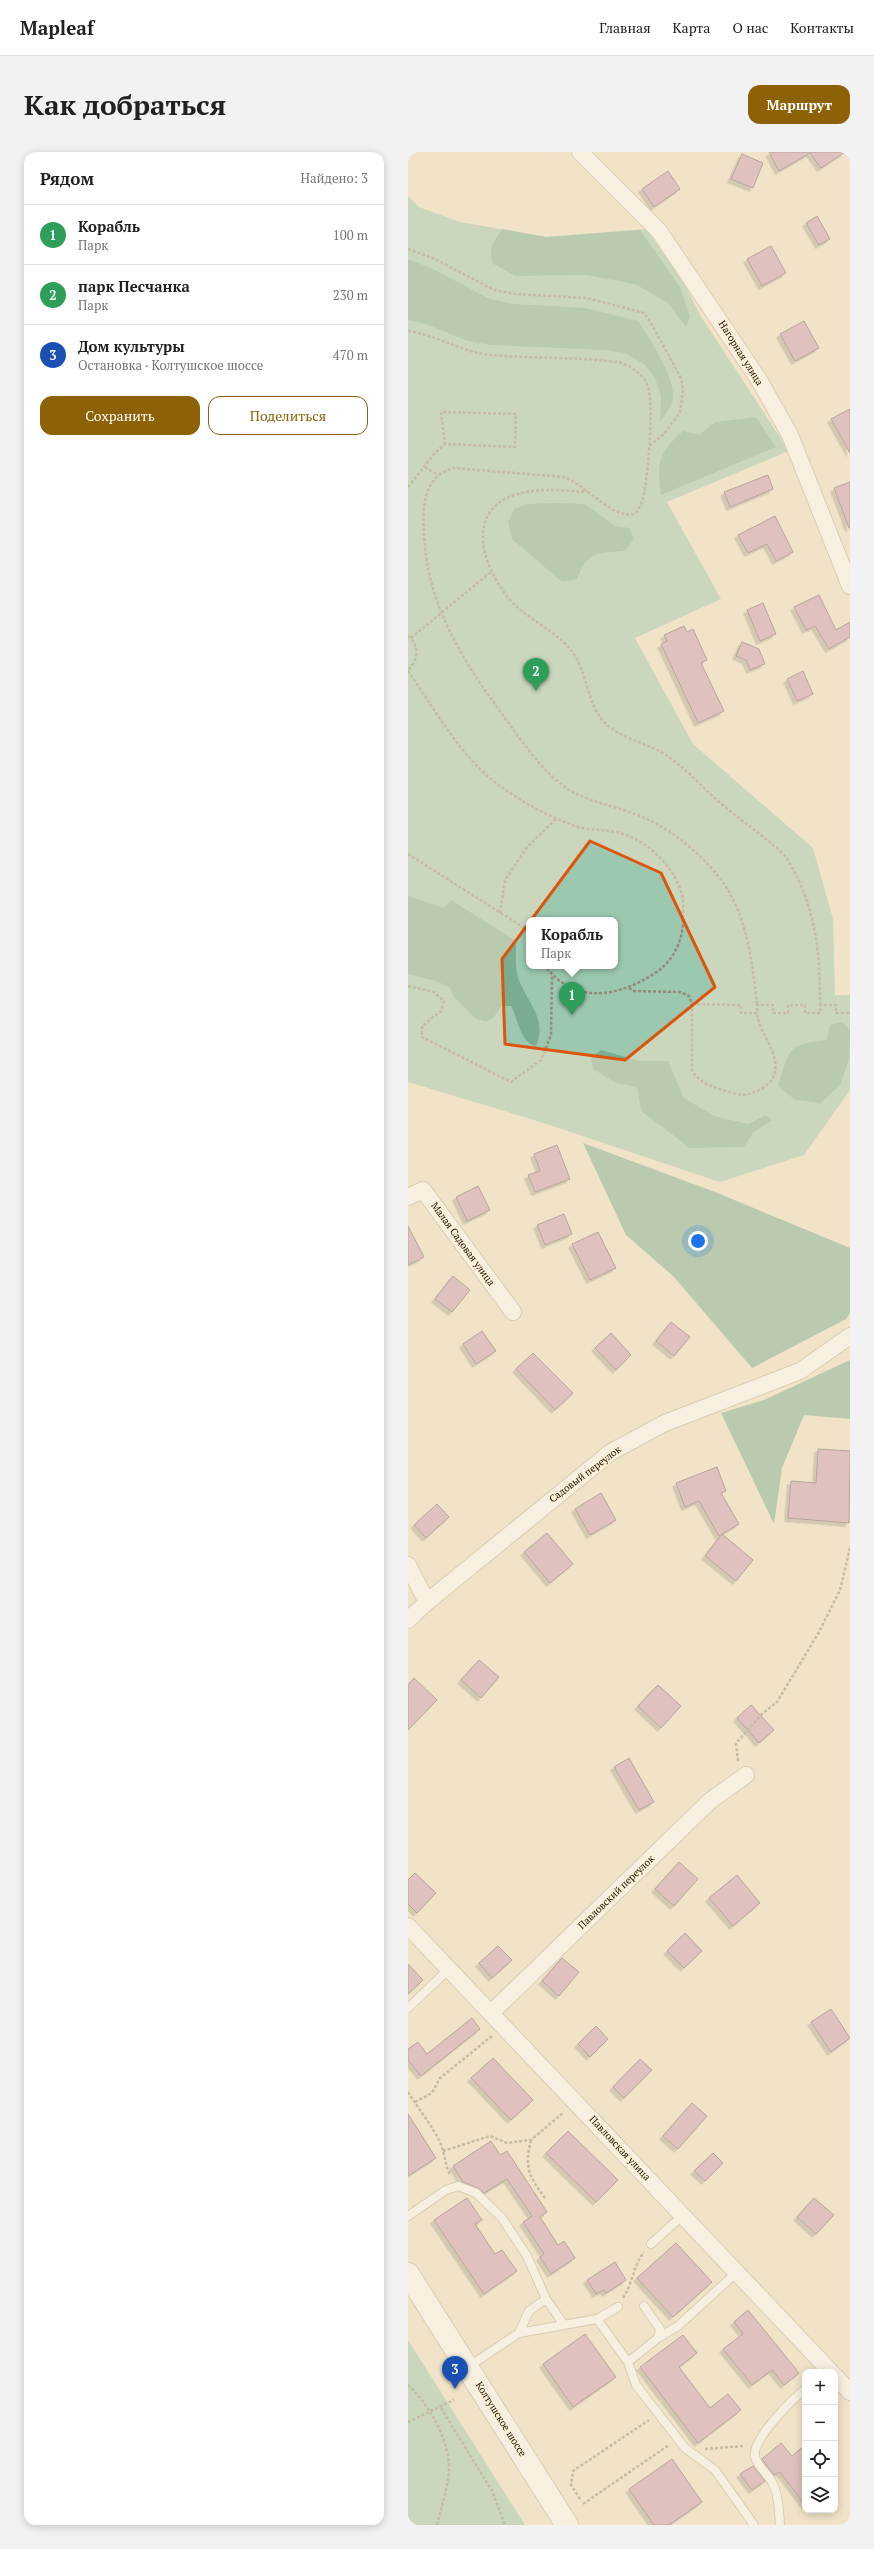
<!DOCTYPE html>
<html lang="ru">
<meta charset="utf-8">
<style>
body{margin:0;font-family:"PT Serif",serif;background:#f2f2f2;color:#202124}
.controls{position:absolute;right:12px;bottom:12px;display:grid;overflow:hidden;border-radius:8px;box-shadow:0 2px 10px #0003}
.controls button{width:36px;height:36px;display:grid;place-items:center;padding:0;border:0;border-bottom:1px solid #e0e0e0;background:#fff;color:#202124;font:20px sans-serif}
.you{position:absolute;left:290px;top:1089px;width:14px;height:14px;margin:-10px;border:3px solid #fff;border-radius:50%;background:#1a73e8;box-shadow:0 0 0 6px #1a73e833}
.badge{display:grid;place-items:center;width:26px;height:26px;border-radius:50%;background:#8d6106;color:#fff;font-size:13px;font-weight:700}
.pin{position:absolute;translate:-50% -33px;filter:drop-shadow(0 1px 2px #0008)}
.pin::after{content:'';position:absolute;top:21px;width:14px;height:12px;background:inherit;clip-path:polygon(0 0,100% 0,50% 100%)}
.popup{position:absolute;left:118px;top:765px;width:92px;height:52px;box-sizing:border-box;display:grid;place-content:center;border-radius:8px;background:#fff;filter:drop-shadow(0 1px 3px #0005);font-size:13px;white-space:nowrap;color:#757577}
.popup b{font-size:15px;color:#202124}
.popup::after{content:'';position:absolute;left:50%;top:100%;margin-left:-8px;border:8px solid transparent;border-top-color:#fff}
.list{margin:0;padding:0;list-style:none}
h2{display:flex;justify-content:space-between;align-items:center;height:52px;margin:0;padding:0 16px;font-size:17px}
h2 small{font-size:13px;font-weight:400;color:#757577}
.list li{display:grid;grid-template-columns:26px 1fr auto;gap:12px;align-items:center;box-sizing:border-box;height:60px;padding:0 16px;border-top:1px solid #e0e0e0}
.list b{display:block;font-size:15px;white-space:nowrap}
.list p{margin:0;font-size:13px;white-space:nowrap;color:#757577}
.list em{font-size:13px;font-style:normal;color:#757577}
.actions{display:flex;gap:8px;padding:12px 16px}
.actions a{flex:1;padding:9px 0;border:1px solid #8d6106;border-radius:12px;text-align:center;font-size:14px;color:#8d6106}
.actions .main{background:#8d6106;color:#fff}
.icon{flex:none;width:22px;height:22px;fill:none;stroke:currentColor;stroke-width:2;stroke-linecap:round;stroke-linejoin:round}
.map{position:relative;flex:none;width:442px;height:2373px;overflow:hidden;border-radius:12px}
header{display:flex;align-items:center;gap:24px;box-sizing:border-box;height:56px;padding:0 20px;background:#fff;border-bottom:1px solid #e0e0e0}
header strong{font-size:19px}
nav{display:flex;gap:22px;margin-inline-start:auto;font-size:14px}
.intro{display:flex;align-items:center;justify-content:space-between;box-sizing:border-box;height:96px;padding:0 24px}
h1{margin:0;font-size:28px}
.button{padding:10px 18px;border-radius:12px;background:#8d6106;color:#fff;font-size:14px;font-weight:700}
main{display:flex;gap:24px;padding:0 24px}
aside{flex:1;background:#fff;border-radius:12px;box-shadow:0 2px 10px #0003}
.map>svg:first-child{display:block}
.green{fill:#9cc8af;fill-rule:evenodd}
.forest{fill:#79ac90}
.building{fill:#ca98b1;stroke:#715865;filter:url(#shadow)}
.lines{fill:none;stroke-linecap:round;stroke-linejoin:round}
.lane-casing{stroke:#bfb198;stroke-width:10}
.street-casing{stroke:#bfb198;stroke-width:18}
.secondary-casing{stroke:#bfb198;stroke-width:24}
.path{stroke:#938a77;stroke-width:2.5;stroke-dasharray:3 2;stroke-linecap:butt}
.lane{stroke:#fff;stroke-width:8}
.street{stroke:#fff;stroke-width:16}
.secondary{stroke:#fff;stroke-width:22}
.marked{fill:none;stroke:#dd550c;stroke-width:3;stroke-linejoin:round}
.labels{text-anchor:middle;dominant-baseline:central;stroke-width:3.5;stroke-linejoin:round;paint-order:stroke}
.street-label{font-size:10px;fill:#110d05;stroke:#fef0d5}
</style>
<header>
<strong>Mapleaf</strong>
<nav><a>Главная</a><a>Карта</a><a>О нас</a><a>Контакты</a></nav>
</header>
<div class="intro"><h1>Как добраться</h1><a class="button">Маршрут</a></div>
<main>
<aside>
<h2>Рядом<small>Найдено: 3</small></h2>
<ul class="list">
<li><span class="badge" style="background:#2e9e5b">1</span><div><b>Корабль</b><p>Парк</p></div><em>100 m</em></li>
<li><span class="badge" style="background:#2e9e5b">2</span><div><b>парк Песчанка</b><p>Парк</p></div><em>230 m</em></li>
<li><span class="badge" style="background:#1a4fb4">3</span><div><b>Дом культуры</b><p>Остановка · Колтушское шоссе</p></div><em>470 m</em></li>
</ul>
<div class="actions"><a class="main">Сохранить</a><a>Поделиться</a></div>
</aside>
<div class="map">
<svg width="442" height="2373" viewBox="0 0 442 2373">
<defs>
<filter id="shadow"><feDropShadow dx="-3.5" dy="3.5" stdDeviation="0" flood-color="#0004"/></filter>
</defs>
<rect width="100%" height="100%" fill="#f0e3c8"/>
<path class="green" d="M0,44L11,55L52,70L138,85L238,77L277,132L292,163L381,299L259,350L313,447L227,486L285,592L405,696L425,767L427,843H442V938L396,1003L312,1030L139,972L0,930ZM121,768H207V814H121Z
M0,2188L117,2373H0Z"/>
<path class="forest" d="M94,77L138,85L232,78L272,135L282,165L278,175L260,151L227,132L178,123L107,124L84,111L83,94Z
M0,107L23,116L82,147L106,152L178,156L230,169C241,185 267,226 265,245C264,255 258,262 252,270L253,244L247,226L236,212L217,201L196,198L83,193L60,189L15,171L0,168Z
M348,265L368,295L253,343C248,312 251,300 275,279L291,283L307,270Z
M148,351L177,352L207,374L221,376L226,387L217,399C189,401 180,399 169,427L154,430L104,387L100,370L106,357L120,352Z
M0,744L36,756L43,748L108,789C108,800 107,815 110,826C119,850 140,868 128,894C112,891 110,866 103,854H93L86,865L78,870L67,866L47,846L42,836L30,830L0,822Z
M434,870L442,878L441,908L432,933L413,951L387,948L370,934C382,898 378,892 419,888L422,873Z
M193,898L232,909H260L276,946L306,964L340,972L358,963L364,968L345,981L336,995L282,996L233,959L229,935L208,931L185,917L183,906Z
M175,991L307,1040L442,1096V1161L438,1167L344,1216L266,1125L218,1083Z
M442,1208V1267L396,1263L374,1316L366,1372L313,1261L356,1248Z"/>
<path class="building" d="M361,0H437L413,16L402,1L371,19Z
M334,2L355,11L345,36L323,27Z
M260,19L272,37L246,55L234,37Z
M409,64L422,87L411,93L398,71Z
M363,94L378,121L354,134L339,107Z
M396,169L411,196L387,209L372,182Z
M442,257V301L423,267Z
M360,323L365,337L322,355L316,340Z
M442,330V376H441L426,336Z
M367,364L385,400L368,409L359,392L340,401L330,383Z
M411,443L428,478L442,470V485L421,497L407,474L398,478L386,455Z
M355,451L368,482L352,489L339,458Z
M276,474L279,480L285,477L299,508L293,511L316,559L290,571L253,492L259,489L256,483Z
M334,490L351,497L357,512L342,518L338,508L328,504Z
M395,519L405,542L389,549L379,527Z
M149,993L162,1027L127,1040L120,1023L132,1019L126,1002Z
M70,1034L82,1058L59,1069L48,1045Z
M156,1062L164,1082L137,1093L129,1073Z
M0,1074L16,1105L0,1113Z
M190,1080L208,1116L182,1128L164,1092Z
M45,1124L62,1138L44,1160L27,1147Z
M263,1170L282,1185L266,1204L248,1189Z
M74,1179L88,1199L68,1212L55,1192Z
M203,1181L223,1203L208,1218L187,1196Z
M125,1201L165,1241L147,1258L108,1217Z
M410,1297L442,1299L441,1371L380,1366L383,1329L408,1331Z
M309,1315L318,1339L313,1341L331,1372L311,1384L291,1349L277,1355L268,1331Z
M193,1341L208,1368L182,1383L167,1357Z
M29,1352L41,1365L18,1386L6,1373Z
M139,1381L165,1412L142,1431L116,1400Z
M314,1382L345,1408L328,1429L297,1404Z
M71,1508L91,1525L73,1546L53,1528Z
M6,1526L29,1548L0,1578V1533Z
M250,1533L273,1554L253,1576L230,1554Z
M343,1553L366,1578L351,1591L329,1566Z
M221,1606L246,1650L231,1658L206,1615Z
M271,1710L290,1727L266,1754L247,1737Z
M7,1721L28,1741L9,1761L0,1752V1728Z
M329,1723L352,1751L325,1774L301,1746Z
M277,1781L294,1799L276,1816L259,1799Z
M90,1794L104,1808L84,1826L71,1811Z
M154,1806L171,1820L151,1844L134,1829Z
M0,1812L15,1828L0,1842Z
M423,1857L442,1886L423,1900L403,1870Z
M64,1866L72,1877L13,1924L0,1908V1897L10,1890L19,1902Z
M188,1874L200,1887L182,1905L170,1892Z
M85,1906L125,1948L103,1968L63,1926Z
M232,1907L244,1918L216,1946L205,1935Z
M284,1951L299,1964L270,1997L255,1984Z
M0,1962L28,2006L0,2024Z
M160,1979L210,2028L188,2050L138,2001Z
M83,1989L92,2003L99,1999L139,2060L132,2065L150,2093L156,2089L167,2106L143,2122L132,2105L136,2102L115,2070L124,2064L99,2027L76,2041L70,2036L55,2030L45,2014Z
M305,2001L315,2011L297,2029L286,2019Z
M59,2046L74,2068L67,2072L87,2102L94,2098L109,2119L76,2142L26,2068Z
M406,2046L426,2063L408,2082L389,2065Z
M268,2091L304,2130L265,2165L229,2126Z
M207,2110L218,2128L198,2141L196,2138L188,2142L179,2128Z
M340,2158L391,2221L376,2233L364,2218L344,2233L315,2197L335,2182L326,2170Z
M177,2182L208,2225L165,2255L135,2212Z
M275,2183L289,2201L271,2215L302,2256L320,2242L333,2258L290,2291L232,2215Z
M373,2291L384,2304L397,2293V2353L372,2320L366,2323L354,2307Z
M264,2307L294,2350L261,2373H246L221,2337Z
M345,2314L357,2329L344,2338L332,2322Z"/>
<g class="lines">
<defs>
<path id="lane" d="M0,1856L41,1817
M0,2064L38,2038L50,2034L68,2041L94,2066L119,2104L138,2147L156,2173
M243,2092L275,2063
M189,2167L220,2210L228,2233L277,2296L307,2318L346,2373
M111,2181L121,2159L138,2147
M250,2186L270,2174L329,2120
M220,2210L250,2186L252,2177L236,2154
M60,2215L111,2181L189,2167L210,2155
M372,2373C371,2360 371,2343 364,2330C360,2322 349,2314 347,2305C343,2288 384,2248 397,2237"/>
<path id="street" d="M172,0L251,79L351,228L382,283L442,434
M0,1045L15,1038L105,1160
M0,1413L19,1450
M0,1468L19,1450L203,1300L257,1271L392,1219L442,1184
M0,1774L423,2220
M83,1861L302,1649L338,1623
M427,2224L442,2240"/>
<path id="secondary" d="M0,2122L159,2373"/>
</defs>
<use href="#lane" class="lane-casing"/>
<use href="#street" class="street-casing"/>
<use href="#secondary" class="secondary-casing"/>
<path class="path" d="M0,97L27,107L86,138L107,142L179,146L236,161L244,173L273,226L275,238L272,260L256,282L241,294
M0,179C29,183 53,200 82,203C126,207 170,204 214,211C224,216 234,221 239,232C247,251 240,324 235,346C234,352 230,357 227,362C204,367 179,334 156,325L45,316C40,318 34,320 30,324C12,339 15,373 17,394C23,463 62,519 102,573C118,595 137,622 160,637C182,651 209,654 232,664C262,676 291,700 311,725C339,761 344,808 349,853
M17,315L30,323
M0,335C13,320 22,304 37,292L107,295L108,262L33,260L37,292
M181,340C161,339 138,336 118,340C59,351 69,405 98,443C115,466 145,476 163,498C180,519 178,552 197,571C212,586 235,590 253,600C275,613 292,633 310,649C333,669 357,684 378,705C408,754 412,797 412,853
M0,484C12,493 10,509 0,518
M3,486L84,419
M0,519C28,559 54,608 95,636C117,652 142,665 167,674C182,679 198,677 212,681C240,689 267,715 274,743C276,749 275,757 275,764C276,785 267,807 250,819C212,845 168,854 137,814
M0,702L118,777L121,785
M92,761L97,728L120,694L149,666
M0,834L26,840L36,849L33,859L14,874V885L103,930L133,908L143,883L144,823
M221,836L225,839L272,840L281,844L284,852V919C293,933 309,936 324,941C335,944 343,943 353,937C388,917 349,881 349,861
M284,852L333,853V861H349V853H365V861H380V853H397V861H412V853H428V861H442
M330,1609L328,1591L355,1561L369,1550L411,1480L432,1438L442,1396
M0,1940C10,1956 22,1971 31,1988C37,2000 36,2012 43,2024
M7,1950L24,1941L32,1926L84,1884
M123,1988C116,2016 121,2024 137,2046
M35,1999L82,1984L99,1991L123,1988L156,1960
M215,2146C225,2131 225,2114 236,2100
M0,2233C21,2252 40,2286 41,2315C41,2333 33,2355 29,2373
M33,2256L84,2339L97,2373
M0,2270L46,2248
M297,2297L336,2294
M172,2347L163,2333L165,2319L241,2268
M175,2352L261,2293"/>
<use href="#lane" class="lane"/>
<use href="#street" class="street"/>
<use href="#secondary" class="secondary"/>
</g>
<path d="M0 0H442V2373H0ZM182,689L253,721L307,835L217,908L97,892L94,807Z" fill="#f0e3c8" fill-opacity=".55" fill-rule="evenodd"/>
<path class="marked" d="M182,689L253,721L307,835L217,908L97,892L94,807Z"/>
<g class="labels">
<g class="street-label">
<text transform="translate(333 201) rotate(58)">Нагорная улица</text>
<text transform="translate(55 1092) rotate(54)">Малая Садовая улица</text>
<text transform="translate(177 1322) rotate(-37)">Садовый переулок</text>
<text transform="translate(208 1740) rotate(-44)">Павловский переулок</text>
<text transform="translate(212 1996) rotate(47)">Павловская улица</text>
<text transform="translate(93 2267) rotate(58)">Колтушское шоссе</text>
</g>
</g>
</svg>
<div class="controls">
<button>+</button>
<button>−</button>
<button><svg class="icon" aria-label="locate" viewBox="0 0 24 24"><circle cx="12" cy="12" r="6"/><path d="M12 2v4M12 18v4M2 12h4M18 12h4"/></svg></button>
<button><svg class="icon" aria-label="layers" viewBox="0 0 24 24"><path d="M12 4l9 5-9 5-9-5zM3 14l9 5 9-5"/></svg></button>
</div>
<div class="you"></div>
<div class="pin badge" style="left:164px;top:863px;background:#2e9e5b">1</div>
<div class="popup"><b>Корабль</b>Парк</div>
<div class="pin badge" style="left:128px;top:539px;background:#2e9e5b">2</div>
<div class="pin badge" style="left:47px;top:2237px;background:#1a4fb4">3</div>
</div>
</main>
